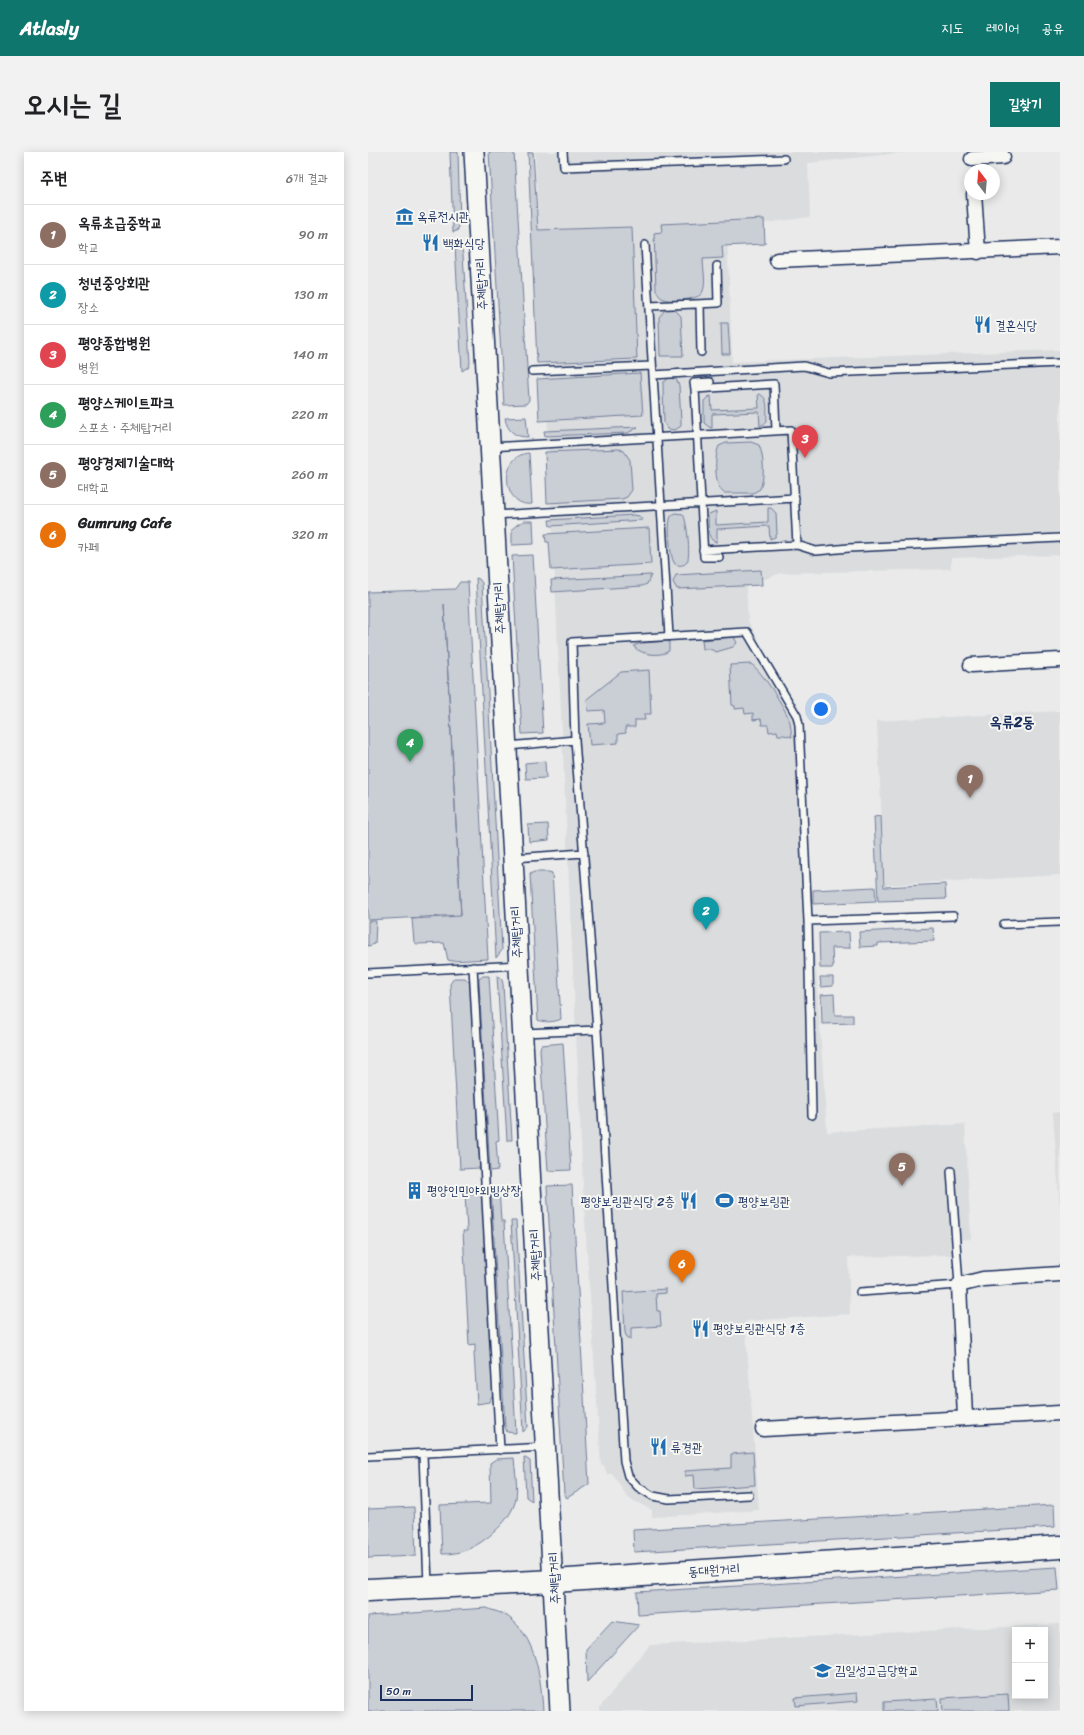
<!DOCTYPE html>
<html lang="ko">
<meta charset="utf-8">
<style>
body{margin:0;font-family:Sriracha,"Poor Story",sans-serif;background:#f2f2f2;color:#202124}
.controls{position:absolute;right:12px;bottom:12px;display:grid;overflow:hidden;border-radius:0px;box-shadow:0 2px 10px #0003}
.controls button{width:36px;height:36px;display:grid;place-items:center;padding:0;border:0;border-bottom:1px solid #e0e0e0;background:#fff;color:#202124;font:20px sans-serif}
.compass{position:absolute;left:596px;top:12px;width:36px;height:36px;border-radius:50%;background:#fff;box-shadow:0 2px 10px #0003;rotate:344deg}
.scale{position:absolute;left:12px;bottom:10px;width:93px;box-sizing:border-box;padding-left:4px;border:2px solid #1b2f5e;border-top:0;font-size:11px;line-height:14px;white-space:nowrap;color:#1b2f5e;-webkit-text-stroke:3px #f6f6f2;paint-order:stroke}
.you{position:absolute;left:453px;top:557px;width:14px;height:14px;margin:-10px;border:3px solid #fff;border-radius:50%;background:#1a73e8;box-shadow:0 0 0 6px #1a73e833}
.badge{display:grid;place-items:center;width:26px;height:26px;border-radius:50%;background:#0f766e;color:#fff;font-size:13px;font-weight:700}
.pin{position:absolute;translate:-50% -33px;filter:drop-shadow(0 1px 2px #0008)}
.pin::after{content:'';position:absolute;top:21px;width:14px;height:12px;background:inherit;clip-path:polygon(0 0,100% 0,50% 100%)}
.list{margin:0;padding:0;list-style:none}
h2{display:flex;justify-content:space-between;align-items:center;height:52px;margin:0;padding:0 16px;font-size:17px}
h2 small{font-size:13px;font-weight:400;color:#757577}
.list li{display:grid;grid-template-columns:26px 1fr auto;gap:12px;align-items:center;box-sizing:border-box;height:60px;padding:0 16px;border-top:1px solid #e0e0e0}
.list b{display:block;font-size:15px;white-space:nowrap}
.list p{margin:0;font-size:13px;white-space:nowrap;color:#757577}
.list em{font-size:13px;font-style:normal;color:#757577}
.map{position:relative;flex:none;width:692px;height:1559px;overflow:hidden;border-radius:0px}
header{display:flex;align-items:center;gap:24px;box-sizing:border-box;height:56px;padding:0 20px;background:#0f766e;color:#fff}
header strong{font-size:19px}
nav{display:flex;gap:22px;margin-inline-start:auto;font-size:14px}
.intro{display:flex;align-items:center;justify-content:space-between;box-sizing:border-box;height:96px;padding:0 24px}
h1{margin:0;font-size:28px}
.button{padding:10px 18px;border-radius:0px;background:#0f766e;color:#fff;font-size:14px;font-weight:700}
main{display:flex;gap:24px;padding:0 24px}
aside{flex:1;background:#fff;border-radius:0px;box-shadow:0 2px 10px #0003}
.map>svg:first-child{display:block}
.built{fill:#dadcde;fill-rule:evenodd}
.green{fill:#caced5;stroke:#727e9a}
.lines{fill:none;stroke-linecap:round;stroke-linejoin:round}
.service-casing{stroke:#1b2f5e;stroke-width:10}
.minor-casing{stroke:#1b2f5e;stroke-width:17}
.secondary-casing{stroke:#1b2f5e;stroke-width:22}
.primary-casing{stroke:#1b2f5e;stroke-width:25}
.service{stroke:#f6f6f2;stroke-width:7}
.minor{stroke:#f6f6f2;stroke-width:14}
.secondary{stroke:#f6f6f2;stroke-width:19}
.primary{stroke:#f6f6f2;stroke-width:22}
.labels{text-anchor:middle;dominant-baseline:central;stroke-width:4;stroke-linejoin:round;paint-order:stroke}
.poi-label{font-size:13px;fill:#1b2f5e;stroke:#f6f6f2;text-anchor:start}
.street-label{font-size:13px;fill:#1b2f5e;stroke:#f6f6f2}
.quarter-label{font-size:15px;font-weight:bold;fill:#1b2f5e;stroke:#f6f6f2}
</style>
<header>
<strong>Atlasly</strong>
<nav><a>지도</a><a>레이어</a><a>공유</a></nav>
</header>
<div class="intro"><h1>오시는 길</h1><a class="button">길찾기</a></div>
<main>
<aside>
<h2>주변<small>6개 결과</small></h2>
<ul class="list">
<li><span class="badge" style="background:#8d6e63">1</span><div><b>옥류초급중학교</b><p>학교</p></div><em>90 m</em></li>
<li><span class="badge" style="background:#0f9aa8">2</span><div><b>청년중앙회관</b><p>장소</p></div><em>130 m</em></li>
<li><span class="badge" style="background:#e0444e">3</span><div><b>평양종합병원</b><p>병원</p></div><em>140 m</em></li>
<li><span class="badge" style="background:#2e9e5b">4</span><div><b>평양스케이트파크</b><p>스포츠 · 주체탑거리</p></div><em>220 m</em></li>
<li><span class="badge" style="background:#8d6e63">5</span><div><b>평양경제기술대학</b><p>대학교</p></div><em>260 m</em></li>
<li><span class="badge" style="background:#e8710a">6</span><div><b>Gumrung Cafe</b><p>카페</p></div><em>320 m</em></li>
</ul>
</aside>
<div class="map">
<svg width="692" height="1559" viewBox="0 0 692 1559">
<rect width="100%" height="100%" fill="#e9eae9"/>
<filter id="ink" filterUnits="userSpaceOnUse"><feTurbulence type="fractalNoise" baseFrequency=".025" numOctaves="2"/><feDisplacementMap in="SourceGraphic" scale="8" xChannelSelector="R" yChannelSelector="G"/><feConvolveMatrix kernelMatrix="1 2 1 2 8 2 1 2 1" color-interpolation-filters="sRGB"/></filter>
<g filter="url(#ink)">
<path class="built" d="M167,0H540L440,11L442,65L359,76L364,210L692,198V403L583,406V417L412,421L378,435L380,469L431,567L459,980L597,972L603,1087L583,1088L584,1103L480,1105L482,1162L377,1169L391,1358L284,1365V1358L260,1346L245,1322H239L236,1313H233L216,1053Z
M692,559V723L517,733L509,569Z
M692,960V1057L685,961Z
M692,1472V1559H232V1555L282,1493ZM647,1478H677V1544H647Z"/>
<path class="green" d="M82,0H90L92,72L89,79L85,80Z
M121,0H146L161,248L158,252L136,253Z
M160,0H165L170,78L264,75L269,207L169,211Z
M396,67L397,92L354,94L355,106L335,107C335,117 339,133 334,141C330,148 303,150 296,147C291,145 290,142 288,138L286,81L294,80L293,72Z
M87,93L94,98L95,103L102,211L100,215L94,219Z
M302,157H306L313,164L315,204H292L291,165L297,158Z
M353,171H360L362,202H354Z
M272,221L275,263L171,269L169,227Z
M301,226L308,227L311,233L313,270V274L307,278L300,277L296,271L295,234V231Z
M390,242C402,244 398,260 399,268L398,271L392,274L391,260L344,262V276L341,275L336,271V249L340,245L343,244L344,258L391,256Z
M158,265L160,285C147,285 139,279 137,266Z
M270,275L260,281L177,284L176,279Z
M383,290L391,293C396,304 397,326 392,337L385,341H356C346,335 346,304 351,294L358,291Z
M252,297L256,299L262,308L264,338L259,345L254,347L179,351L177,300Z
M161,301L164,352C134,356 130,303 161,301Z
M400,356H403L408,361L409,382L407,385L402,387L401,374L349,377V390C338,389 341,373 340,364L341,362L348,359V373L400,370Z
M307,361L315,362C319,368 323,404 319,410C316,414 311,414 307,412C302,407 300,376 302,368C302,365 304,363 307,361Z
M266,363L271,364L275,368L182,374L181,368Z
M156,369H165L166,392L144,393V377L150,372Z
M281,376L283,412L183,418L181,390H178L177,382Z
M165,403L175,581L154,582L144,404Z
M393,418L394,433L309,437L305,430L308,423Z
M283,423L279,432L274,434L184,440L183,428Z
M108,426L111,427L114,431L134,798L128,806Z
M92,430H100L120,807L84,809L80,808L76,791L49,792L46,790L44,767L93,764L76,452L93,763L0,768V440L87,437Z
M366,485L369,491L365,495L348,500L342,497H335L334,488Z
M301,489V499C292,505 274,503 266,495L267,493L274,491Z
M383,512C394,519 418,557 422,570C423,575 423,580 424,585L416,583H410L409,579L401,580L400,573H394L393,567L385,568V561L377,562L376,556L367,557V554L364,553L362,513Z
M281,518L283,562H276L277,568H267V575H257L258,581L250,582V591L222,593L220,572L237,571L236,558L220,559L219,547L253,520Z
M177,609L178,626L158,627L157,611Z
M513,664L516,735L577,732L578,747L510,749L506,665Z
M180,672L181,688L161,690L160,673Z
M166,720H181L184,721L193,867C188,870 176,871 170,868L162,722Z
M507,735L508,749L445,752V738Z
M0,769H8L7,792L0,794Z
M565,776L566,789L510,791V794L492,795L491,780Z
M481,780L482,796H464L465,816H452L451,781Z
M129,823L134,828L135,832L144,988H139Z
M115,824H121L131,988L128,989L130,1018L122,1019L111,830V827Z
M452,825H465V834L453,835Z
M86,826H97L102,831L112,1016L92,1017L82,832Z
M466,842L467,863H485V871L454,872L453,843Z
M195,891L203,1018L180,1019L172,897L173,893Z
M204,1033L221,1332L199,1346L196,1342L179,1034Z
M131,1036L133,1069H136L148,1281L139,1280L137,1275L123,1037Z
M114,1041L125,1242L121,1250L109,1252L106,1200H107V1192L101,1193L95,1079H99L97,1042Z
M143,1069H148L160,1275L155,1280Z
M298,1137V1141L288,1142L289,1159H292L293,1174L263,1176V1187L259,1185L257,1181L255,1140Z
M385,1300L387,1333L327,1337L326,1323L317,1324V1319L363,1316V1302Z
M156,1305L162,1309L164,1349L158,1345Z
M146,1306C147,1319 150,1334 148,1346C145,1367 117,1391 98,1398C90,1401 83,1402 74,1402L72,1353L123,1351L122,1311L128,1307Z
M686,1353L687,1375L266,1400L265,1378Z
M46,1355L48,1404L0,1406V1357Z
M689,1415L691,1438L270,1463L269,1440Z
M119,1456C125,1459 133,1460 139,1464C168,1484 173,1526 175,1559H0V1464Z
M244,1469L271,1473L219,1530L218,1497Z
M489,1541L490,1549L428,1554L427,1546Z
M640,1542L641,1559H575L574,1546Z
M569,1547L570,1559H516V1550Z"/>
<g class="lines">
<defs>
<path id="service" d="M195,0L196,15L416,7
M277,93L301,484
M332,152L333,200
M281,154L350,151L349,114
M164,219L284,214
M285,223L436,214L461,221L692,211
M342,230L326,231L327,237L336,405H351
M327,237L406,232L408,278
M122,295L423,278L429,393
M126,363L427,346
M335,398L429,393L448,399L481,396L692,386
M207,588L204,490L379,480L429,564L431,573L440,769L444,963
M140,594L207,588L229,878L155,881
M146,706L216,701
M440,769L585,764
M636,772L692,770
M105,815L132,1298
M0,821L150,813
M229,878L256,1309L260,1324L270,1335L285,1344L301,1347L381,1343
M492,1140L591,1133L583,1019
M55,1302L60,1433
M0,1304L178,1295"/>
<path id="minor" d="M604,7L635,5
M606,42L610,100
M409,108L692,95
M603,513L692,508
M597,1265L591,1133L615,1127L692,1122
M395,1277L692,1261"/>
<path id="secondary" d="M106,0L192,1559"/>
<path id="primary" d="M0,1438L186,1429L692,1395"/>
</defs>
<use href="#service" class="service-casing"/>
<use href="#minor" class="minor-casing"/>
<use href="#secondary" class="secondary-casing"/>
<use href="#primary" class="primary-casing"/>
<use href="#service" class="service"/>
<use href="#minor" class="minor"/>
<use href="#secondary" class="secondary"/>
<use href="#primary" class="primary"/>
</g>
</g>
<defs>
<symbol id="museum-bare" viewBox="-9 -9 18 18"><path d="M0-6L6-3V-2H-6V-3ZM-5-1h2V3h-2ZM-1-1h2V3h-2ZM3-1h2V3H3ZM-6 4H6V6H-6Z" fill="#1f6fb2" stroke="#f6f6f2" stroke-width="2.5" paint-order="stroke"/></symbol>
<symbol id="restaurant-bare" viewBox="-9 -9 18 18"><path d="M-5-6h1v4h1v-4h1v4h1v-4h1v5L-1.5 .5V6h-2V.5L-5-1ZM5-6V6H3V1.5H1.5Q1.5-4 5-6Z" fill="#1f6fb2" stroke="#f6f6f2" stroke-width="2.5" paint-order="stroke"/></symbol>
<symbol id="building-bare" viewBox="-9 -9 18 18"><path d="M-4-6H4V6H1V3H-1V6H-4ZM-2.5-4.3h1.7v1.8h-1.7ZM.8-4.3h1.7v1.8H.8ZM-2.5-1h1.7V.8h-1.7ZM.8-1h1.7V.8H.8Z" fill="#1f6fb2" stroke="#f6f6f2" stroke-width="2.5" paint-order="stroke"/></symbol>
<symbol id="stadium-bare" viewBox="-9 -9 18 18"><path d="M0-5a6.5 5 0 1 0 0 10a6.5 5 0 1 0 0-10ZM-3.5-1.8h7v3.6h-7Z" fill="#1f6fb2" stroke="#f6f6f2" stroke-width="2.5" paint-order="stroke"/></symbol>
<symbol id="university-bare" viewBox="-9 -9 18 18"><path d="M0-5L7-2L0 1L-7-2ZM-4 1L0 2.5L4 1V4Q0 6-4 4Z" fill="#1f6fb2" stroke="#f6f6f2" stroke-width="2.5" paint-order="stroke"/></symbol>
</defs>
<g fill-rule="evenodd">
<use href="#museum-bare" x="24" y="52" width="25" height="25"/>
<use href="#restaurant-bare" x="50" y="78" width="25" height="25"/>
<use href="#restaurant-bare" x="602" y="160" width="25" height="25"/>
<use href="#building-bare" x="34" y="1026" width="25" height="25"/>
<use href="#restaurant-bare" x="308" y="1036" width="25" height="25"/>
<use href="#stadium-bare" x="344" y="1036" width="25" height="25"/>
<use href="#restaurant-bare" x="320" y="1164" width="25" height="25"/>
<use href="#restaurant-bare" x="278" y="1282" width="25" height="25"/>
<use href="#university-bare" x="442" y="1506" width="25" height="25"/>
</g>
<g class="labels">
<g class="poi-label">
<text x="49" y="64">옥류전시관</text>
<text x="75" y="91">백화식당</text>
<text x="627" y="173">결혼식당</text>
<text x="59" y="1038">평양인민야외빙상장</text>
<text x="307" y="1049" text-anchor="end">평양보링관식당 2층</text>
<text x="370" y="1049">평양보링관</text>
<text x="345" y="1176">평양보링관식당 1층</text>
<text x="303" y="1295">류경관</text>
<text x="467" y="1518">김일성고급당학교</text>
</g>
<g class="street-label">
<text transform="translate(113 132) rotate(-93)">주체탑거리</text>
<text transform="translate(131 456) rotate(-93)">주체탑거리</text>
<text transform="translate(148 780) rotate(-93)">주체탑거리</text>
<text transform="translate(167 1103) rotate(-93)">주체탑거리</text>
<text transform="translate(346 1418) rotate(-4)">동대원거리</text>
<text transform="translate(186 1426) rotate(-93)">주체탑거리</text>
</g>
<g class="quarter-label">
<text x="644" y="570">옥류2동</text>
</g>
</g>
</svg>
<div class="controls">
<button>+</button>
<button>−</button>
</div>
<svg class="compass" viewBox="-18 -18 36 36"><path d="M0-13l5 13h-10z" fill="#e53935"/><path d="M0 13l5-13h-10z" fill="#757577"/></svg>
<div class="scale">50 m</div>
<div class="you"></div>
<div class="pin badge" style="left:602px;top:646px;background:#8d6e63">1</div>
<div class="pin badge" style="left:338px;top:778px;background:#0f9aa8">2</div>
<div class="pin badge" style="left:437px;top:306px;background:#e0444e">3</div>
<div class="pin badge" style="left:42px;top:610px;background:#2e9e5b">4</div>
<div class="pin badge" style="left:534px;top:1034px;background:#8d6e63">5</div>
<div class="pin badge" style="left:314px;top:1131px;background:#e8710a">6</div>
</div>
</main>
